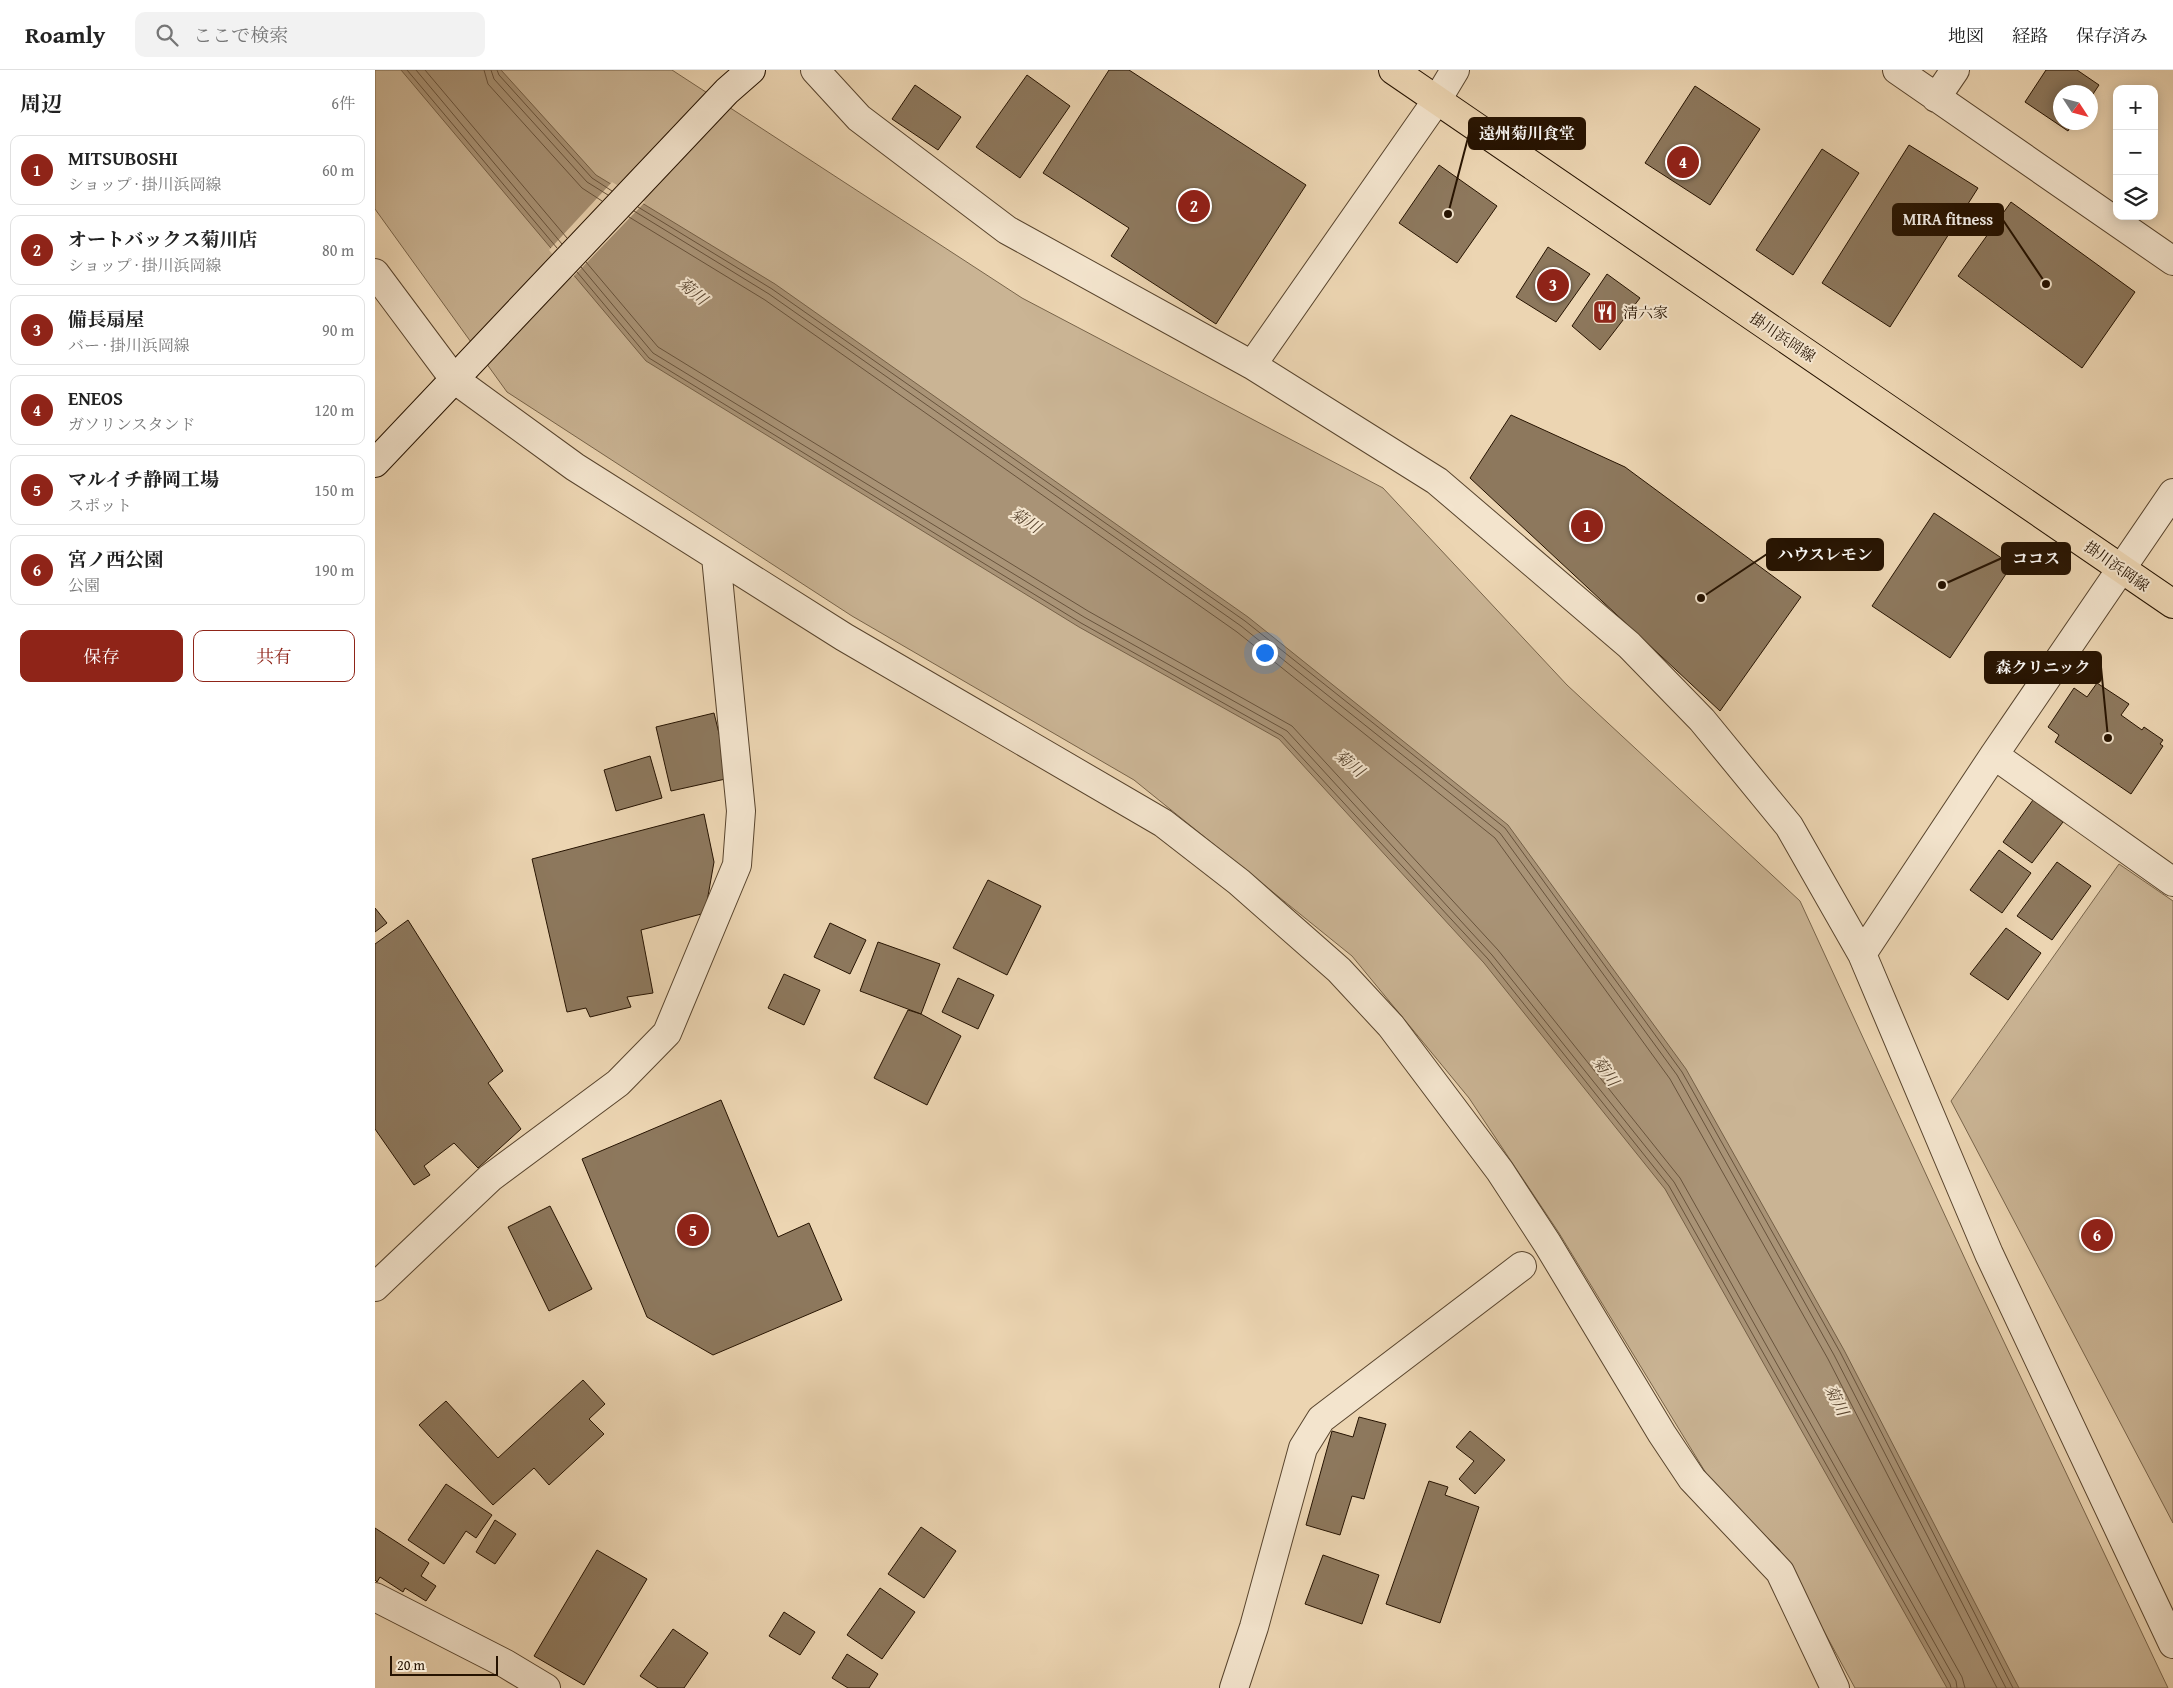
<!DOCTYPE html>
<html lang="ja">
<meta charset="utf-8">
<style>
body{margin:0;font-family:"Gentium Book Plus","Noto Serif JP",serif;background:#f2f2f2;color:#222}
.controls{position:absolute;right:15px;top:15px;display:grid;overflow:hidden;border-radius:10px;box-shadow:0 2px 12px #0003}
.controls button{width:45px;height:45px;display:grid;place-items:center;padding:0;border:0;border-bottom:1px solid #e0e0e0;background:#fff;color:#222;font:25px sans-serif}
.compass{position:absolute;left:1678px;top:15px;width:45px;height:45px;border-radius:50%;background:#fff;box-shadow:0 2px 12px #0003;rotate:126deg}
.scale{position:absolute;left:15px;bottom:12px;width:108px;box-sizing:border-box;padding-left:5px;border:2px solid #261301;border-top:0;font-size:14px;line-height:18px;white-space:nowrap;color:#261301;-webkit-text-stroke:4px #f3e4cd;paint-order:stroke}
.you{position:absolute;left:889px;top:582px;width:18px;height:18px;margin:-12px;border:4px solid #fff;border-radius:50%;background:#1a73e8;box-shadow:0 0 0 8px #1a73e833}
.badge{display:grid;place-items:center;width:32px;height:32px;border-radius:50%;background:#8f2418;color:#fff;font-size:16px;font-weight:700}
.pin{position:absolute;translate:-50% -50%;border:2px solid #fff;box-shadow:0 1px 5px #0006}
.list{margin:0;padding:0;list-style:none}
h2{display:flex;justify-content:space-between;align-items:center;height:65px;margin:0;padding:0 20px;font-size:21px}
h2 small{font-size:16px;font-weight:400;color:#767676}
.list li{display:grid;grid-template-columns:32px 1fr auto;gap:15px;align-items:center;box-sizing:border-box;height:70px;margin:0 10px 10px;padding:0 10px;border:1px solid #e0e0e0;border-radius:10px}
.list b{display:block;font-size:19px;white-space:nowrap}
.list p{margin:0;font-size:16px;white-space:nowrap;color:#767676}
.list em{font-size:16px;font-style:normal;color:#767676}
.actions{display:flex;gap:10px;padding:15px 20px}
.actions a{flex:1;padding:11px 0;border:1px solid #8f2418;border-radius:10px;text-align:center;font-size:18px;color:#8f2418}
.actions .main{background:#8f2418;color:#fff}
.icon{flex:none;width:28px;height:28px;fill:none;stroke:currentColor;stroke-width:2;stroke-linecap:round;stroke-linejoin:round}
.map{position:relative;flex:none;width:1798px;height:1618px;overflow:hidden}
header{display:flex;align-items:center;gap:30px;box-sizing:border-box;height:70px;padding:0 25px;background:#fff;border-bottom:1px solid #e0e0e0}
header strong{font-size:24px}
nav{display:flex;gap:28px;margin-inline-start:auto;font-size:18px}
.search{width:350px;height:45px;background:#f2f2f2;display:flex;align-items:center;gap:12px;box-sizing:border-box;padding:0 18px;border-radius:10px;color:#767676;font-size:19px}
main{display:flex}
aside{flex:1;background:#fff}
.map>svg:first-child{display:block}
.green{fill:#cab494;stroke:#78644a}
.water{fill:#a99376;stroke:#756047}
.pier{fill:#ecd5b2}
.lines{fill:none;stroke-linecap:round;stroke-linejoin:round}
.shore{stroke:#68533c;stroke-width:1}
.building{fill:#8d785d;stroke:#261301}
.street-casing{stroke:#58442d;stroke-width:30}
.secondary-casing{stroke:#261301;stroke-width:30}
.primary-casing{stroke:#261301;stroke-width:30}
.street{stroke:#f3e4cd;stroke-width:28}
.secondary{stroke:#f3e4cd;stroke-width:28}
.primary{stroke:#ecd5b2;stroke-width:28}
.labels{text-anchor:middle;dominant-baseline:central;stroke-width:4;stroke-linejoin:round;paint-order:stroke}
.poi-label{font-size:15px;fill:#261301;stroke:#f3e4cd;text-anchor:start}
.street-label{font-size:15px;fill:#261301;stroke:#f3e4cd}
.water-label{font-size:16px;font-style:italic;fill:#5a4630;stroke:#f3e4cd}
.leader{fill:none;stroke:#261301;stroke-width:2}
.callout-dot{fill:#261301;stroke:#f3e4cd;stroke-width:2}
.callout{fill:#261301;stroke:#261301;stroke-width:2}
.callout-label{font-size:16px;text-anchor:middle;font-weight:bold;fill:#fff}
</style>
<header>
<strong>Roamly</strong>
<div class="search"><svg class="icon" aria-label="search" viewBox="0 0 24 24"><circle cx="10" cy="10" r="6"/><path d="M15 15l6 6"/></svg>ここで検索</div>
<nav><a>地図</a><a>経路</a><a>保存済み</a></nav>
</header>
<main>
<aside>
<h2>周辺<small>6件</small></h2>
<ul class="list">
<li><span class="badge">1</span><div><b>MITSUBOSHI</b><p>ショップ · 掛川浜岡線</p></div><em>60 m</em></li>
<li><span class="badge">2</span><div><b>オートバックス菊川店</b><p>ショップ · 掛川浜岡線</p></div><em>80 m</em></li>
<li><span class="badge">3</span><div><b>備長扇屋</b><p>バー · 掛川浜岡線</p></div><em>90 m</em></li>
<li><span class="badge">4</span><div><b>ENEOS</b><p>ガソリンスタンド</p></div><em>120 m</em></li>
<li><span class="badge">5</span><div><b>マルイチ静岡工場</b><p>スポット</p></div><em>150 m</em></li>
<li><span class="badge">6</span><div><b>宮ノ西公園</b><p>公園</p></div><em>190 m</em></li>
</ul>
<div class="actions"><a class="main">保存</a><a>共有</a></div>
</aside>
<div class="map">
<svg width="1798" height="1618" viewBox="0 0 1798 1618">
<rect width="100%" height="100%" fill="#ecd5b2"/>
<filter id="stains"><feTurbulence type="fractalNoise" baseFrequency=".004" numOctaves="4"/><feColorMatrix values="0 0 0 0 .2 0 0 0 0 .09 0 0 0 0 .02 0 0 0 .5 -.17"/></filter>
<radialGradient id="worn" r=".72"><stop offset=".6" stop-color="#630" stop-opacity="0"/><stop offset="1" stop-color="#630" stop-opacity=".3"/></radialGradient>
<path class="green" d="M0,0H297L647,228L1008,418L1192,615L1425,831L1602,1215L1793,1618H1480L1404,1479L1337,1413L1184,1163L1094,1028L977,886L759,710L477,546L132,322L0,139Z
M1744,794L1798,831V1453L1576,1031Z"/>
<path class="water" d="M26,0H126L221,105L400,214L873,547L1133,755L1311,999L1469,1280L1644,1618H1572L1290,1119L1109,893L904,669L704,557L271,291Z"/>
<path class="pier" d="M237,112L270,132L197,208L174,180Z"/>
<g class="lines">
<path class="shore" d="M32,0L182,178
M41,0L187,174
M50,0L192,168
M109,0L113,14L207,118L227,131
M116,0L119,9L212,112L233,125
M122,0L124,5L217,108L237,121
M263,137L397,219L870,551L1130,758L1307,1002L1465,1282L1638,1618
M259,141L394,224L866,556L1125,763L1302,1005L1459,1285L1631,1618
M254,147L390,230L862,562L1120,768L1295,1009L1453,1289L1622,1618
M211,192L283,277L713,541L917,656L1123,880L1305,1108L1587,1607L1590,1618
M206,197L278,283L709,547L912,661L1117,885L1299,1112L1581,1611L1582,1618
M202,202L274,288L706,553L907,666L1113,889L1294,1116L1575,1614L1576,1618"/>
</g>
<path class="building" d="M734,0H754L931,115L841,254L736,186L754,158L668,103Z
M1671,0H1702L1724,15L1716,27V22H1686V52H1698L1693,61L1650,32Z
M652,5L695,36L645,108L601,77Z
M540,15L586,47L563,80L517,49Z
M1320,16L1385,59L1335,135L1270,93Z
M1534,75L1603,118L1515,257L1447,213Z
M1447,79L1484,103L1418,205L1381,180Z
M1064,95L1122,136L1082,193L1024,153Z
M1636,132L1760,222L1707,298L1583,206Z
M1173,177L1215,204L1181,252L1141,227Z
M1232,204L1265,228L1225,280L1197,256Z
M1136,345L1250,397L1426,527L1345,641L1095,408Z
M1559,443L1637,495L1575,588L1497,536Z
M1722,613L1754,634L1746,645L1767,660L1769,657L1788,670L1785,674L1788,676L1756,724L1680,672L1684,665L1673,657L1699,618L1712,627Z
M339,643L355,708L296,721L281,657Z
M275,686L287,728L241,741L229,700Z
M1658,730L1688,752L1657,793L1628,772Z
M329,744L339,792L330,843L266,860L278,923L252,927L256,937L215,947L211,938L192,942L157,789Z
M1624,780L1656,803L1627,843L1595,820Z
M1682,792L1716,816L1677,870L1642,846Z
M613,810L666,836L632,905L578,878Z
M0,838L12,853L0,862Z
M33,850L128,1001L113,1013L146,1059L103,1098L79,1073L49,1096L55,1105L39,1115L0,1059V874Z
M455,853L491,870L475,904L439,887Z
M1631,858L1666,883L1633,930L1595,904Z
M503,872L565,894L546,944L485,921Z
M409,904L445,920L429,955L393,938Z
M583,908L619,925L603,959L567,942Z
M533,940L546,944L586,966L552,1035L499,1008Z
M346,1030L403,1167L434,1153L467,1230L338,1285L272,1247L207,1089Z
M175,1136L217,1219L174,1241L133,1157Z
M208,1310L230,1334L214,1349L229,1364L174,1415L159,1398L118,1435L44,1355L71,1331L123,1388Z
M984,1347L1011,1354L989,1429L977,1426L965,1465L931,1455L957,1361L978,1367Z
M1095,1361L1130,1390L1100,1424L1084,1409L1099,1391L1081,1377Z
M1054,1411L1073,1417L1070,1425L1104,1437L1065,1553L1011,1534Z
M71,1414L117,1445L101,1468L91,1461L69,1494L33,1470Z
M120,1450L141,1464L120,1494L101,1482Z
M546,1457L581,1481L549,1528L513,1504Z
M0,1458L54,1493L46,1506L61,1516L51,1531L30,1518L28,1522L5,1507L2,1512L0,1510Z
M222,1480L272,1509L209,1615L159,1586Z
M948,1485L1004,1505L987,1554L930,1534Z
M505,1518L540,1542L507,1589L472,1565Z
M409,1542L440,1562L425,1585L394,1566Z
M298,1559L333,1583L309,1618H283L265,1606Z
M472,1584L503,1604L494,1618H473L457,1608Z"/>
<g class="lines">
<defs>
<path id="street" d="M440,0L484,48L632,160L877,295L1062,411L1254,575L1327,650L1414,756L1487,884L1614,1184L1798,1574
M1522,0L1798,191
M1561,28L1580,0
M0,203L79,309L200,397L469,567L788,753L864,812L964,900L1016,956L1125,1101L1172,1173L1287,1364L1317,1409L1405,1502L1460,1618
M877,295L1062,30L1080,0
M1619,685L1798,812
M1487,884L1619,685L1798,423
M0,1217L115,1108L243,1013L292,963L362,795L366,741L341,487
M0,1527L131,1594L171,1618
M859,1618L879,1557L928,1378L946,1349L1147,1196"/>
<path id="secondary" d="M0,393L352,21L376,0"/>
<path id="primary" d="M1018,0L1798,534"/>
</defs>
<use href="#street" class="street-casing"/>
<use href="#secondary" class="secondary-casing"/>
<use href="#primary" class="primary-casing"/>
<use href="#street" class="street"/>
<use href="#secondary" class="secondary"/>
<use href="#primary" class="primary"/>
</g>
<defs>
<symbol id="restaurant-square" viewBox="-11 -11 22 22"><rect x="-9" y="-9" width="18" height="18" rx="4" fill="#8f2418" stroke="#f3e4cd"/><path d="M-5-6h1v4h1v-4h1v4h1v-4h1v5L-1.5 .5V6h-2V.5L-5-1ZM5-6V6H3V1.5H1.5Q1.5-4 5-6Z" fill="#fff"/></symbol>
</defs>
<g fill-rule="evenodd">
<use href="#restaurant-square" x="1216" y="228" width="28" height="28"/>
</g>
<g class="labels">
<g class="poi-label">
<text x="1248" y="242">清六家</text>
</g>
<g class="street-label">
<text transform="translate(1408 267) rotate(34)">掛川浜岡線</text>
<text transform="translate(1742 496) rotate(35)">掛川浜岡線</text>
</g>
<g class="water-label">
<text transform="translate(318 221) rotate(40)">菊川</text>
<text transform="translate(651 450) rotate(33)">菊川</text>
<text transform="translate(975 693) rotate(39)">菊川</text>
<text transform="translate(1231 1001) rotate(54)">菊川</text>
<text transform="translate(1462 1330) rotate(63)">菊川</text>
</g>
</g>
<path class="leader" d="M1073 144L1094 64M1671 214L1628 150M1326 528L1392 484M1567 515L1627 488M1733 668L1726 597"/>
<g class="callout-dot">
<circle cx="1073" cy="144" r="5"/>
<circle cx="1671" cy="214" r="5"/>
<circle cx="1326" cy="528" r="5"/>
<circle cx="1567" cy="515" r="5"/>
<circle cx="1733" cy="668" r="5"/>
</g>
<g class="callout">
<rect x="1094" y="48" width="116" height="31" rx="5"/>
<rect x="1518" y="134" width="110" height="31" rx="5"/>
<rect x="1392" y="469" width="116" height="31" rx="5"/>
<rect x="1627" y="473" width="68" height="31" rx="5"/>
<rect x="1610" y="582" width="116" height="31" rx="5"/>
</g>
<g class="callout-label">
<text x="1152" y="69">遠州菊川食堂</text>
<text x="1573" y="155">MIRA fitness</text>
<text x="1450" y="490">ハウスレモン</text>
<text x="1661" y="494">ココス</text>
<text x="1668" y="603">森クリニック</text>
</g>
<rect width="100%" height="100%" filter="url(#stains)"/>
<rect width="100%" height="100%" fill="url(#worn)"/>
</svg>
<div class="controls">
<button>+</button>
<button>−</button>
<button><svg class="icon" aria-label="layers" viewBox="0 0 24 24"><path d="M12 4l9 5-9 5-9-5zM3 14l9 5 9-5"/></svg></button>
</div>
<svg class="compass" viewBox="-18 -18 36 36"><path d="M0-13l5 13h-10z" fill="#e53935"/><path d="M0 13l5-13h-10z" fill="#767676"/></svg>
<div class="scale">20 m</div>
<div class="you"></div>
<div class="pin badge" style="left:1212px;top:456px">1</div>
<div class="pin badge" style="left:819px;top:136px">2</div>
<div class="pin badge" style="left:1178px;top:215px">3</div>
<div class="pin badge" style="left:1308px;top:92px">4</div>
<div class="pin badge" style="left:318px;top:1160px">5</div>
<div class="pin badge" style="left:1722px;top:1165px">6</div>
</div>
</main>
